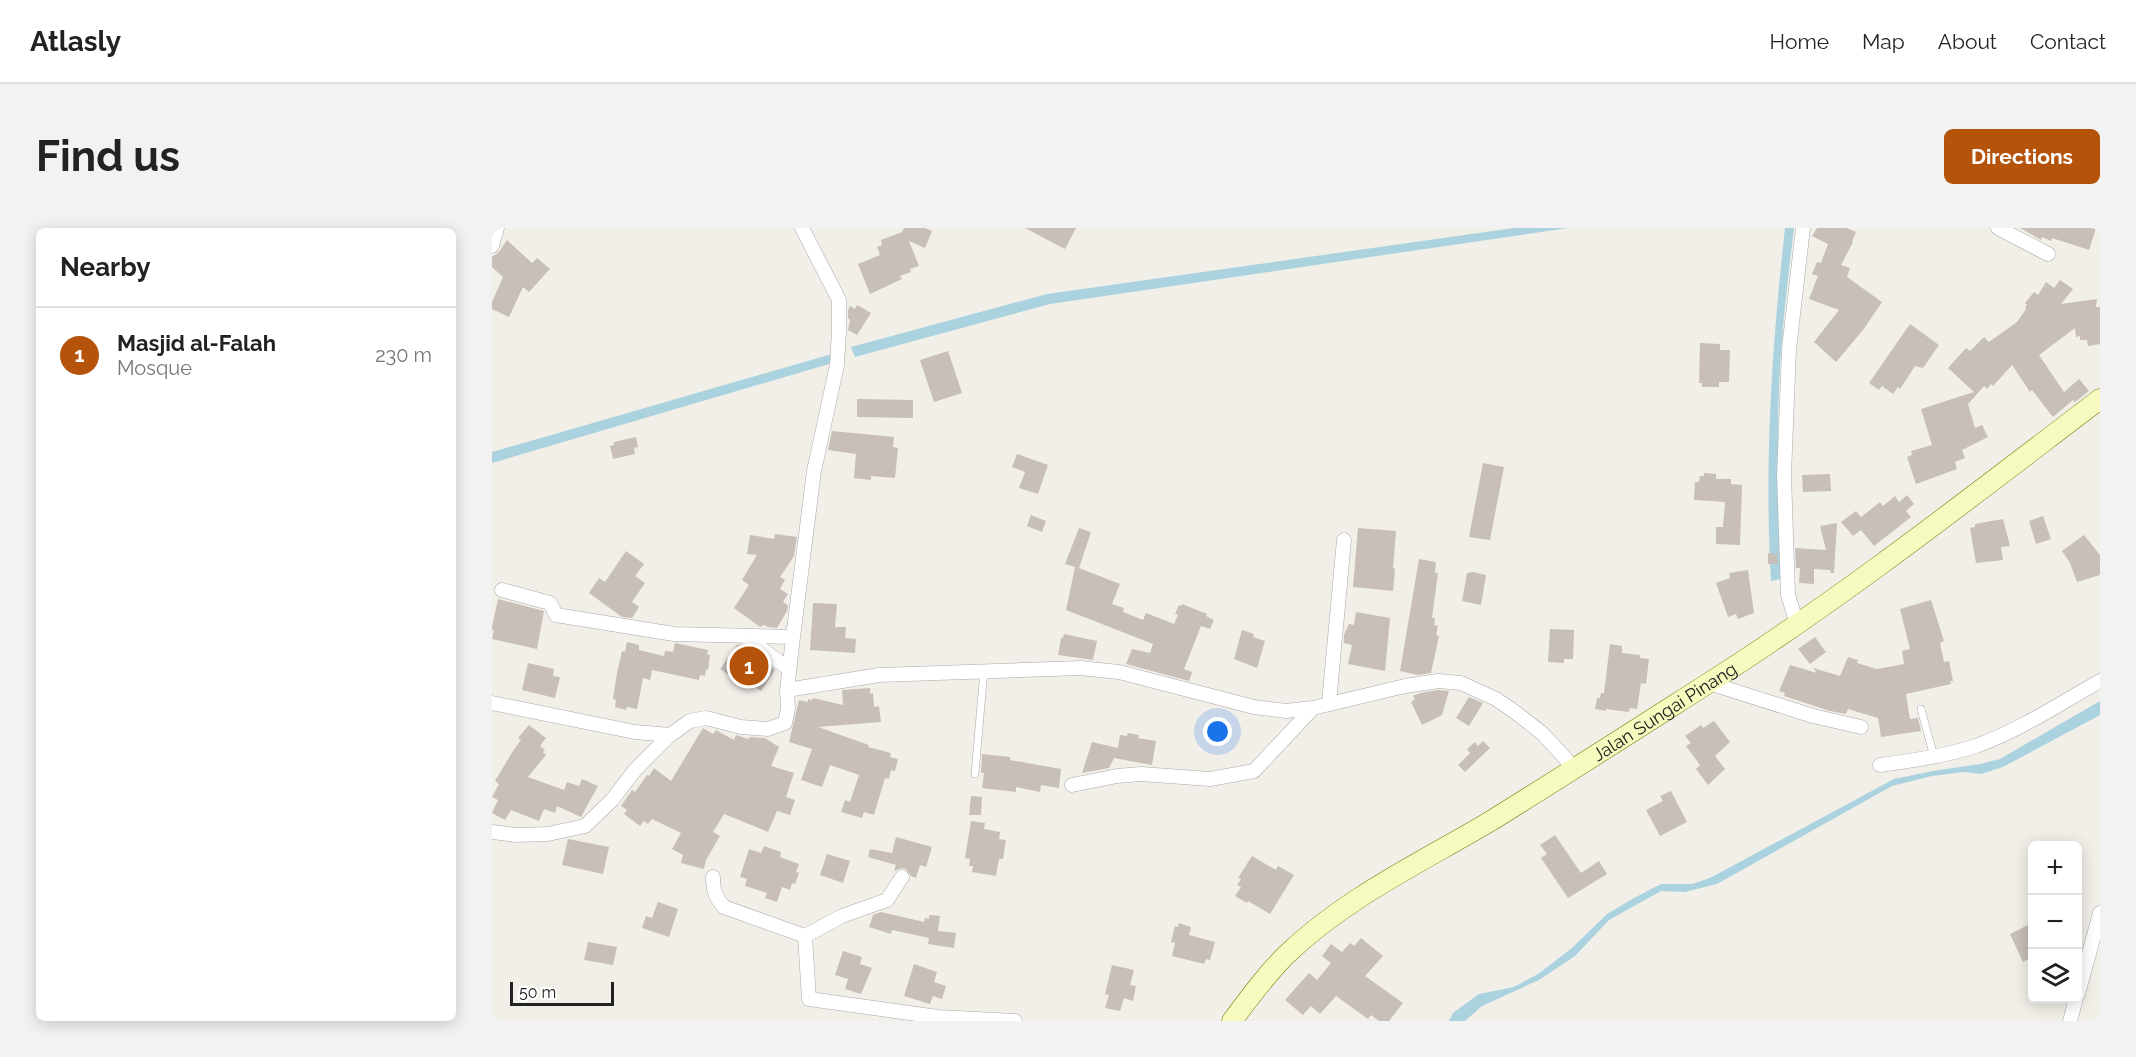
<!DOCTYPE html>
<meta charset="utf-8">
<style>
body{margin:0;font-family:Raleway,sans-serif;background:#f2f2f2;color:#222}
.controls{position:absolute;right:18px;bottom:18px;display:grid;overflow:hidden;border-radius:9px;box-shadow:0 3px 15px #0003}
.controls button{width:54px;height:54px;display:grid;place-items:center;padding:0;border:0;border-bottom:2px solid #e0e0e0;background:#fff;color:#222;font:30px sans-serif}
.scale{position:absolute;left:18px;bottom:15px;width:104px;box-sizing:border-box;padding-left:6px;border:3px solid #222;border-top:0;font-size:16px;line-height:21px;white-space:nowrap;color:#222;-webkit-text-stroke:4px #fff;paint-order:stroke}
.you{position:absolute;left:726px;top:504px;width:21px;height:21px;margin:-15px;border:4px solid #fff;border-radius:50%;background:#1a73e8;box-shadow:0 0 0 9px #1a73e833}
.badge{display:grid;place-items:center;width:39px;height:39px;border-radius:50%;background:#b45309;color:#fff;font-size:20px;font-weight:700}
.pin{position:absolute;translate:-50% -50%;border:3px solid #fff;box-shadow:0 2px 6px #0006}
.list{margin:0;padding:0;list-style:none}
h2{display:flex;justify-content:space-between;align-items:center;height:78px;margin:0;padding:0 24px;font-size:26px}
h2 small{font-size:20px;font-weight:400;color:#767676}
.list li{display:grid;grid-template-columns:39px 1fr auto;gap:18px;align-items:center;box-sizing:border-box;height:96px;padding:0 24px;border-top:2px solid #e0e0e0}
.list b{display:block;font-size:22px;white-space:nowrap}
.list p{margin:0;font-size:20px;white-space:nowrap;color:#767676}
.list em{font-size:20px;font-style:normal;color:#767676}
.icon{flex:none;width:33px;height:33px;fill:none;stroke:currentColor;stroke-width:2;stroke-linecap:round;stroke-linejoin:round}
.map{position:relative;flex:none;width:1608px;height:793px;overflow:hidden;border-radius:9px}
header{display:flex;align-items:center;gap:36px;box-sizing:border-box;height:84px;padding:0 30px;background:#fff;border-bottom:2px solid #e0e0e0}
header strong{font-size:28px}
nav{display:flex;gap:33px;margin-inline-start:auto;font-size:21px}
.intro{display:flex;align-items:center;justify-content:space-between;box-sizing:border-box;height:144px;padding:0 36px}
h1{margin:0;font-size:42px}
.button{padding:15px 27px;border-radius:9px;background:#b45309;color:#fff;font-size:21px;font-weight:700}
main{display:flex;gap:36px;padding:0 36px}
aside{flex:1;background:#fff;border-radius:9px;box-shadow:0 3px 15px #0003}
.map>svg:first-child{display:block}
.water{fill:#aad3df}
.building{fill:#c7bfb8}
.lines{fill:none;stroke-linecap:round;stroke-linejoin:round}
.lane-casing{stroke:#a9a9a9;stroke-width:8}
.street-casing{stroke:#a9a9a9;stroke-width:15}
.secondary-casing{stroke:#707d05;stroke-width:21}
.lane{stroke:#fff;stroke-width:7}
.street{stroke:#fff;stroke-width:14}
.secondary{stroke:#f7fabf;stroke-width:20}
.labels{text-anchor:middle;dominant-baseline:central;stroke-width:6;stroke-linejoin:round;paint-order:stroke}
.street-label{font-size:18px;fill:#222;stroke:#fff}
</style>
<header>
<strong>Atlasly</strong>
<nav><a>Home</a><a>Map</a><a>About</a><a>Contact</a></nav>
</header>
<div class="intro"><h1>Find us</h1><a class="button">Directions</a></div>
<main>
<aside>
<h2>Nearby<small></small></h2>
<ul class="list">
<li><span class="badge">1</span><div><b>Masjid al-Falah</b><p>Mosque</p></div><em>230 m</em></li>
</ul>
</aside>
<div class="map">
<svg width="1608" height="793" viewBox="0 0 1608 793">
<rect width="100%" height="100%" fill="#f2efe9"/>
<path class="water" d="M1022,0H1076L558,76L363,129L359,119L555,66Z
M1293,0H1302C1298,33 1294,66 1291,100C1283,183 1286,267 1289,351L1279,353C1272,235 1280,117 1293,0Z
M340,126L337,136L0,235V224Z
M1608,473V487L1511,539L1489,546L1472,544L1440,548L1400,558L1225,656L1193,664L1169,663L1117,692L1083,728L1047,752L990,778L973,793H957L961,785L987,766L1022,759L1046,746L1080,720L1115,686L1142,670L1169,656H1200L1218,650L1402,551L1441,543L1488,536L1508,531Z"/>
<path class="building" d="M412,0H433L440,3L433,20L417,13L427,38L418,41L419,44L408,48L410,51L378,66L366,36L388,27L385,19L390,17L389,12L410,4Z
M533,0H584L573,21Z
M1325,0H1355L1364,4L1360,13L1361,14L1349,37L1358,40L1355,49L1390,74L1371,102L1344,134L1322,114L1347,82L1317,71L1326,48L1320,46L1325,34L1329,35L1336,16L1320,8Z
M1528,0H1604L1597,22L1560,10L1559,13L1550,9L1549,12Z
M15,12L40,35L45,30L58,41L37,64L31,59L17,89L0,81V74L11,49L0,39V29L7,24Z
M1568,52L1581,61L1569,76L1605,71L1604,79H1608V116L1596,118L1595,112H1588V108L1584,109L1583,100L1547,127L1572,164L1587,151L1597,163L1583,174L1581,172L1561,189L1540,162L1538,164L1520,137L1501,158L1499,156L1495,161L1492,158L1476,176L1483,200L1490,197L1496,209L1470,222L1473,230L1463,234L1465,241L1424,256L1415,229L1420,227L1419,223L1440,217L1429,181L1482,164L1456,140L1474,120L1478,123L1492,109L1497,114L1525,94L1534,81L1533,80L1535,77L1533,75L1542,64L1546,67L1554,54L1562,60Z
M365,77L379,85L365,107L356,102L358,92L356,90V82L358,78L363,81Z
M1418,96L1447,117L1431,140L1423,138L1408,161L1406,159L1401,166L1390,158L1387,162L1377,155Z
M1208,115L1228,116V122H1238L1237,154H1227V159H1210V155H1207Z
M456,123L470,165L442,174L428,132Z
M365,171L421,172V190L365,189Z
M340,203L402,209L401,219L406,220L403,250L379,248V252L362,250L364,226L336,222Z
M144,209L146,219L142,220L143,226L121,231L118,218L122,217V214Z
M525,226L556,237L546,266L527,260L533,244L520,239Z
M991,235L1012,239L998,312L977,309Z
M1212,245L1224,246V251H1239V256L1250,257L1248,317L1224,316V299H1231L1233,274L1202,272L1203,254H1207L1208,248H1212Z
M1338,246L1339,263L1311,264L1310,247Z
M1415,267L1422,276L1414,283L1419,289L1382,318L1369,302L1361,308L1349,294L1364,283L1369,289L1388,274L1391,278L1403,268L1407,274Z
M539,287L554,293L550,304L535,298Z
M1551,288L1559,311L1544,316L1537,293Z
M1511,291L1518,318L1509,319L1511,332L1484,335L1478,300L1483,299V296Z
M1345,295L1342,345H1339L1338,342L1322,341V356L1307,355L1308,340H1304L1303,320L1334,322L1328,298Z
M587,300L599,304L587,340L628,356L620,376L632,380L631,384L651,392L654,385L682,396L686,387L683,386L687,377L689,378L690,376L715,386L714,388L722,392L718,401L709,398L692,441L700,444L697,453L634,436L640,421L658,425L661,416L574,382L583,339L573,336Z
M866,300L904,303L901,340L903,341L901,363L861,359Z
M283,306L305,309L302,328L288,349L293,352L288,361L296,366L291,374L296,377L295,383L285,400L276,399L272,397L268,399L242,380L257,357L250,352L265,327L255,326L258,307L282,311Z
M1592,307L1608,327V347L1585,354L1578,335L1570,323Z
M1284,318L1286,336H1276V325L1284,326Z
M134,323L152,336L143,348L153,355L140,374L147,379L140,390L130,389L97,365L107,350L113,354Z
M927,331L944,334L943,345H946L940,390H943L942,397L946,398L944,407L947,408L939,445L926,447L908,443Z
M1256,342L1262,385L1246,391L1244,386L1236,389L1224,355L1238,350L1237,345Z
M981,344L994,347L989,377L970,373L975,345Z
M6,371L52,383L45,421L0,411L2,402H0V399Z
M1439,372L1452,413L1448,415L1452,434L1457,433L1461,453H1458L1459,456L1414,466L1418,491L1426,490L1429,503L1389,509L1386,490L1356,481L1354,486L1338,483L1292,468L1293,465L1287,463L1298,437L1325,445L1321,440L1348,448L1356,429L1366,432L1365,435L1385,441L1412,436L1410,423L1418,421L1408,381Z
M321,375L345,376L343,399H354L353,410L364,411L363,425L318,422Z
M864,384L898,390L893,443L856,436L860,417L852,415V407L857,396L862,397Z
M1058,401L1082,402L1081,431H1072V435L1056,434Z
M750,402L762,406L761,409L773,413L765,440L742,431Z
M572,406L605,413L601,432L566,427L569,410H571Z
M1323,409L1334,424L1318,436L1306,421Z
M135,414L147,417V422L172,428L173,423L181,424L183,415L216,422L215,426L218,427L216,442L214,441L213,448L208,447L207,452L160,442L158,452L151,450L145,481L135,479L134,482L123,479L124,472L121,471L125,445L130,423L133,424Z
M1118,416L1130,418V425L1148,427V430L1157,431L1154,456L1149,455L1145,481L1138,480L1137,484L1114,481V483L1103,481L1105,470H1108L1109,465H1112Z
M245,417H249L283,442L269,463L256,454L253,458L228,441Z
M36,435L62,441L61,448L68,449L63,470L30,462Z
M378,460V466L381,465L382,479L387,478L389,494L326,499L377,517L376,519L399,525L398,529L406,531L403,543L399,542L397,551L393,550L382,587L372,584L370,590L349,584L353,572L358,574L367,547L338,537L330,559L309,552L320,521L297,514L307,472L316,474V471L320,472L321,470L351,477L350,462Z
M946,462L957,463L950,487L930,497L919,474L923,471L921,468L928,465Z
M977,469L991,475L977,498L964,490Z
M1222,493L1238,514L1223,528L1233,541L1216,557L1204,541L1208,537L1194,518L1199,515L1193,508L1209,497L1211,500Z
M37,497L54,510L48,518L53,522L51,524L54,527L36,549L72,562L75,554L87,558L90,551L106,558L89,589L65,578L63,585L52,581L47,593L19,582L13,592L0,585L6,572L0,569L7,556L3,553L21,523L29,512L26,510Z
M211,500L221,506L224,502L242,512L244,507L256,511L258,509L273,510L287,519L279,538L302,545L294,569L303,572L298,587L285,583L276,604L232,586L221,604L228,608L214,632L212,641L189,635L191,627L180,621L189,605L160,591L156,596L152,593L148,598L132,586L135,582L129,578L140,562L143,564L155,547L157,548L162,540L179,553Z
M636,505L647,507L646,510L664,513L660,537L622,530L617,540L590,545L600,514L626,520L628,507L635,508Z
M991,513L998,520L973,544L966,537L978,525L975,521L983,514L986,518Z
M490,526L518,529V532L569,541L567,560L549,557L548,564L524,559V564L490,560L492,545H489Z
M1179,563L1195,594L1168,608L1154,582L1171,573L1168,568Z
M479,568L490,569L489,587H477Z
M479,593L493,595L492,601L508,604L507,611L514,612L511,631H507L504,648L480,644L481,638H477L478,631L473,630Z
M1063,607L1089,645L1107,633L1115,646L1076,670L1049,630L1055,626L1048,617Z
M404,609L440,619L434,639L428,637L424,650L419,648L414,641L410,640L402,643L404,637L376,629L378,621L400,625Z
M76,611L117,619L111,646L70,637Z
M272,618L289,624L288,629L307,636L304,644L307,645L303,656L300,655L298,662L290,659L285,674L273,670L275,665L253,658L255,651L248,649L257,621L269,625Z
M335,626L358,633L351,655L328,647Z
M760,628L784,642L786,638L802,647L778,686L756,673L755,675L743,668L749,659L745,657L749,651L746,650Z
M166,674L186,681L177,709L150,700L154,688L160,690Z
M389,684L432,694L433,690L437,691V687L448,688L446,703L464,705L462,720L436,716L437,710L400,702L399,706L377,699L381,687Z
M687,695L699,699L697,707L723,714L718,732L714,731L712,736L680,728L683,715L679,714L683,698L686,699Z
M1540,695V729L1531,734L1518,706Z
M869,710L891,728L873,748L911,775L897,793H887L879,787L876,791L844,768L828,786L819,778L811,787L793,772L817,745L825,752L839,735L830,728L839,716L850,724L858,715L862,718Z
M96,714L125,719L121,737L92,732Z
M351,723L370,729L368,736L380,740L369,766L353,761L356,751L343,747Z
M422,736L445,744L442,754L454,758L450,771L441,768L438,776L412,768Z
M620,737L642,742L638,757L644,758L641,773L632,770L628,783L613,780L617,767L613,766Z"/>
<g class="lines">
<defs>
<path id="lane" d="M1429,481L1442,529
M483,546L492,442"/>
<path id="street" d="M1506,0L1556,26
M0,18L5,0
M10,362L58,375L64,387L182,406L301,409
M1305,396L1296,367L1292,247L1297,121L1311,0
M252,408L297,441
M1217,455L1321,488L1369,499
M295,462L387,447L588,440L627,444L762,479L794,483L821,480L913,458L946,453L969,455L1004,471L1023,484L1051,506L1081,539
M0,475L143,504L178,507L198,493L214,490L249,499L276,501L293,495L296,480L295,462L301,409L322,243L345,137L347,103V72L310,0
M837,475L852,312
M1388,537C1419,533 1454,528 1484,518C1528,502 1567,476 1608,453
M580,557L625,548L649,546L718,551L762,543L821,480
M0,604L24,607L56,606L93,598L120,572L143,542L178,507
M221,649C221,662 223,669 232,679L313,708L350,688L395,672L410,649
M313,708L317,771L446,789L523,793
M1586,766L1608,685
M1578,793L1584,770"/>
<g id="secondary">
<path id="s1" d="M740,793C757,770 774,747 794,727C853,670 928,635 997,594C1070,549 1143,502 1215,456C1352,369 1479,269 1608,171"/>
</g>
</defs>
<use href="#lane" class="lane-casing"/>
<use href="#street" class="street-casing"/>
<use href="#secondary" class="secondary-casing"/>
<use href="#lane" class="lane"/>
<use href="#street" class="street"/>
<use href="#secondary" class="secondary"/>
</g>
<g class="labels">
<g class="street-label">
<text stroke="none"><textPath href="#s1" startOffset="536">Jalan Sungai Pinang</textPath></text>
</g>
</g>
</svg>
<div class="controls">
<button>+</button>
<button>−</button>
<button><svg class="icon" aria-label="layers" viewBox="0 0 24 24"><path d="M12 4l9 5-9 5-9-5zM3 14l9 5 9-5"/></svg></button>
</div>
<div class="scale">50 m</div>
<div class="you"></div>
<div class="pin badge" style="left:257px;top:438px">1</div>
</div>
</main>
